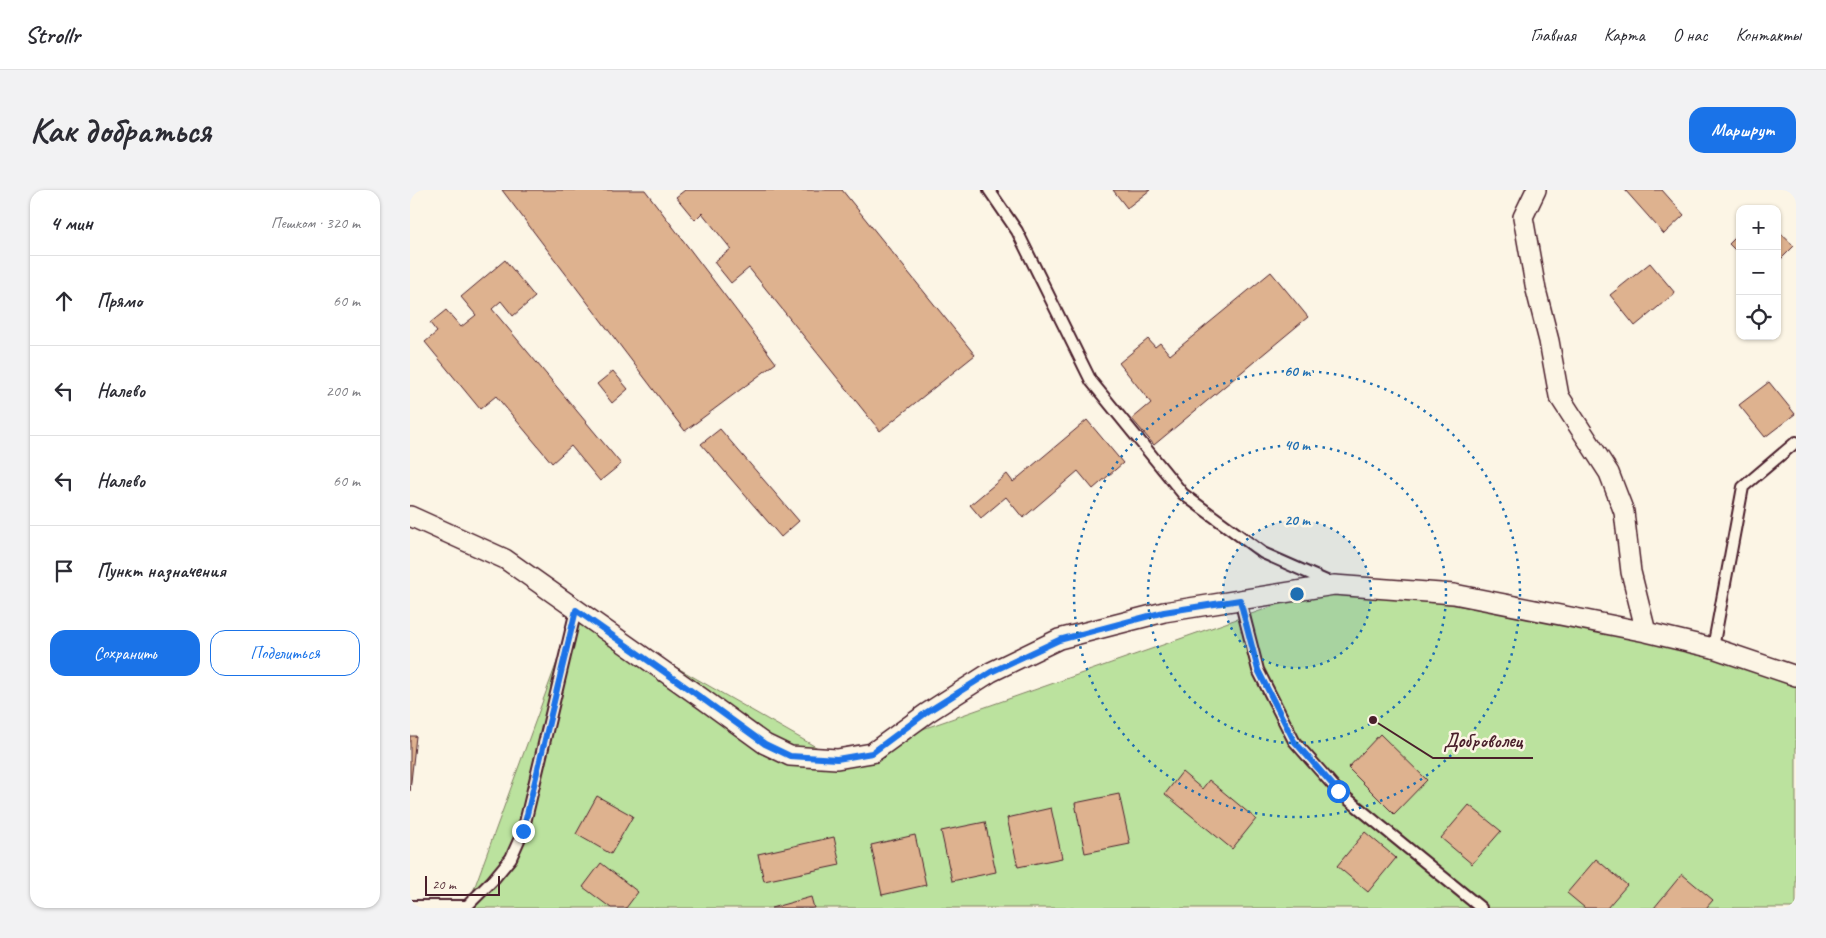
<!DOCTYPE html>
<html lang="ru">
<meta charset="utf-8">
<style>
body{margin:0;font-family:Caveat,sans-serif;background:#f2f2f3;color:#2b2b33}
.controls{position:absolute;right:15px;top:15px;display:grid;overflow:hidden;border-radius:10px;box-shadow:0 1px 4px #0004}
.controls button{width:45px;height:45px;display:grid;place-items:center;padding:0;border:0;border-bottom:1px solid #e1e1e2;background:#fff;color:#2b2b33;font:25px sans-serif}
.scale{position:absolute;left:15px;bottom:12px;width:75px;box-sizing:border-box;padding-left:5px;border:2px solid #4a1f2b;border-top:0;font-size:14px;line-height:18px;white-space:nowrap;color:#4a1f2b;-webkit-text-stroke:4px #fcf5e5;paint-order:stroke}
.stop{position:absolute;width:15px;height:15px;margin:-11px;border:4px solid #1a73e8;border-radius:50%;background:#fff}
.stop.end{background:#1a73e8;border-color:#fff;box-shadow:0 1px 5px #0008}
.list{margin:0;padding:0;list-style:none}
h2{display:flex;justify-content:space-between;align-items:center;height:65px;margin:0;padding:0 20px;font-size:21px}
h2 small{font-size:16px;font-weight:400;color:#7c7c81}
.list li{display:grid;grid-template-columns:32px 1fr auto;gap:15px;align-items:center;box-sizing:border-box;height:90px;padding:0 20px;border-top:1px solid #e1e1e2}
.list b{display:block;font-size:19px;white-space:nowrap}
.list em{font-size:16px;font-style:normal;color:#7c7c81}
.actions{display:flex;gap:10px;padding:15px 20px}
.actions a{flex:1;padding:11px 0;border:1px solid #1a73e8;border-radius:15px;text-align:center;font-size:18px;color:#1a73e8}
.actions .main{background:#1a73e8;color:#fff}
.icon{flex:none;width:28px;height:28px;fill:none;stroke:currentColor;stroke-width:2;stroke-linecap:round;stroke-linejoin:round}
.map{position:relative;flex:none;width:1386px;height:718px;overflow:hidden;border-radius:15px}
header{display:flex;align-items:center;gap:30px;box-sizing:border-box;height:70px;padding:0 25px;background:#fff;border-bottom:1px solid #e1e1e2}
header strong{font-size:24px}
nav{display:flex;gap:28px;margin-inline-start:auto;font-size:18px}
.intro{display:flex;align-items:center;justify-content:space-between;box-sizing:border-box;height:120px;padding:0 30px}
h1{margin:0;font-size:35px}
.button{padding:12px 22px;border-radius:15px;background:#1a73e8;color:#fff;font-size:18px;font-weight:700}
main{display:flex;gap:30px;padding:0 30px}
aside{flex:1;background:#fff;border-radius:15px;box-shadow:0 1px 4px #0004}
.map>svg:first-child{display:block}
.green{fill:#bbe29e;stroke:#828064}
.building{fill:#deb28f;stroke:#4a1f2b}
.lines{fill:none;stroke-linecap:round;stroke-linejoin:round}
.service-casing{stroke:#4a1f2b;stroke-width:14}
.minor-casing{stroke:#4a1f2b;stroke-width:22}
.service{stroke:#fcf5e5;stroke-width:10}
.minor{stroke:#fcf5e5;stroke-width:19}
.route{stroke:#1a73e8;stroke-width:6}
.ring{fill:none;stroke:#1f6fb2;stroke-width:2.5;stroke-dasharray:2.5 5}
.centre{fill:#1f6fb2;stroke:#fcf5e5;stroke-width:2.5}
.ring-label{font-size:15px;text-anchor:middle;font-weight:bold;fill:#1f6fb2;stroke:#fcf5e5;stroke-width:5;stroke-linejoin:round;paint-order:stroke}
.leader{fill:none;stroke:#4a1f2b;stroke-width:2}
.callout-dot{fill:#4a1f2b;stroke:#fcf5e5;stroke-width:2}
.callout-label{font-size:19px;text-anchor:middle;font-weight:bold;fill:#4a1f2b;stroke:#fcf5e5;stroke-width:5;stroke-linejoin:round;paint-order:stroke}
</style>
<header>
<strong>Strollr</strong>
<nav><a>Главная</a><a>Карта</a><a>О нас</a><a>Контакты</a></nav>
</header>
<div class="intro"><h1>Как добраться</h1><a class="button">Маршрут</a></div>
<main>
<aside>
<h2>4 мин<small>Пешком · 320 m</small></h2>
<ul class="list">
<li><svg class="icon" aria-label="ahead" viewBox="0 0 24 24"><path d="M12 20V5M6 11l6-6 6 6"/></svg><div><b>Прямо</b></div><em>60 m</em></li>
<li><svg class="icon" aria-label="left" viewBox="0 0 24 24"><path d="M17 20v-9H6M10 6l-5 5 5 5"/></svg><div><b>Налево</b></div><em>200 m</em></li>
<li><svg class="icon" aria-label="left" viewBox="0 0 24 24"><path d="M17 20v-9H6M10 6l-5 5 5 5"/></svg><div><b>Налево</b></div><em>60 m</em></li>
<li><svg class="icon" aria-label="arrive" viewBox="0 0 24 24"><path d="M6 21V4h12l-3 4 3 4H6"/></svg><div><b>Пункт назначения</b></div></li>
</ul>
<div class="actions"><a class="main">Сохранить</a><a>Поделиться</a></div>
</aside>
<div class="map">
<svg width="1386" height="718" viewBox="0 0 1386 718">
<rect width="100%" height="100%" fill="#fcf5e5"/>
<filter id="ink" filterUnits="userSpaceOnUse"><feTurbulence type="fractalNoise" baseFrequency=".02" numOctaves="2"/><feDisplacementMap in="SourceGraphic" scale="10" xChannelSelector="R" yChannelSelector="G"/><feConvolveMatrix kernelMatrix="1 2 1 2 8 2 1 2 1" color-interpolation-filters="sRGB"/></filter>
<g filter="url(#ink)">
<path class="green" d="M924,395L1303,458L1386,490V718H57L166,420L427,569Z"/>
<path class="building" d="M92,0H235L366,173L275,241Z
M275,0H432L565,165L470,241L339,78L321,93L304,72L321,59L292,23L285,30L266,7Z
M703,0H740L717,18Z
M1215,0H1252L1274,25L1254,44Z
M1367,40L1384,56L1367,73Z
M1330,43V65L1319,54Z
M95,70L125,107L103,126L91,111L82,119L211,274L190,291L161,256L142,273L86,206L70,219L15,152L27,142L20,133L36,120L51,137L66,125L51,107Z
M1240,73L1265,103L1225,136L1200,105Z
M861,82L898,127L744,255L722,229L741,213L709,173L738,149L745,157L750,153L760,165Z
M203,181L218,199L202,213L187,194Z
M1359,192L1385,224L1355,247L1329,215Z
M677,230L713,273L683,299L668,281L613,328L596,307L571,328L560,315L597,284L603,292Z
M310,239L389,331L371,347L291,254Z
M970,544L1017,590L984,624L938,578Z
M0,546H6L0,601Z
M772,582L792,599L799,590L846,629L822,659L755,604Z
M709,604L720,654L675,663L665,613Z
M187,606L223,626L201,664L166,644Z
M1059,615L1091,641L1062,674L1031,648Z
M641,618L652,668L608,677L597,628Z
M575,632L586,682L542,691L531,641Z
M955,642L986,668L958,702L927,676Z
M505,645L516,695L472,705L461,655Z
M424,647L430,675L354,691L348,664Z
M1186,669L1217,695L1197,718H1175L1157,703Z
M191,673L228,702L216,718H201L173,697Z
M1272,684L1303,710L1296,718H1244Z
M401,707L404,718H361Z"/>
<g class="lines">
<defs>
<path id="service" d="M579,0L607,41L681,191L773,304L853,363L921,393
M830,410L848,480L884,551L928,601L1071,718
M1303,458L1333,297L1386,252
M0,716H57L82,691L101,668L113,641L166,420"/>
<path id="minor" d="M1126,0L1113,27L1126,100L1139,151L1149,206L1199,283L1214,322L1221,382L1236,442
M0,326L95,369L293,509L355,554L380,566L427,569L462,563L517,523L581,482L649,449L754,422L924,395L1044,404L1236,442L1303,458L1386,486"/>
</defs>
<use href="#service" class="service-casing"/>
<use href="#minor" class="minor-casing"/>
<use href="#service" class="service"/>
<use href="#minor" class="minor"/>
</g>
</g>
<g class="lines" filter="url(#ink)">
<path class="route" d="M113,641L166,420L293,509L355,554L380,566L427,569L462,563L517,522L581,482L649,450L754,422L830,410L848,480L884,551L928,601"/>
</g>
<circle cx="887" cy="404" r="74" fill="#1f6fb2" fill-opacity=".12"/>
<g class="ring">
<circle cx="887" cy="404" r="74"/>
<circle cx="887" cy="404" r="149"/>
<circle cx="887" cy="404" r="223"/>
</g>
<circle cx="887" cy="404" r="8" class="centre"/>
<g class="ring-label">
<text x="887" y="186">60 m</text>
<text x="887" y="260">40 m</text>
<text x="887" y="335">20 m</text>
</g>
<path class="leader" d="M963 530L1023 568H1123"/>
<circle class="callout-dot" cx="963" cy="530" r="5"/>
<g class="callout-label">
<text x="1073" y="557">Доброволец</text>
</g>
</svg>
<div class="controls">
<button>+</button>
<button>−</button>
<button><svg class="icon" aria-label="locate" viewBox="0 0 24 24"><circle cx="12" cy="12" r="6"/><path d="M12 2v4M12 18v4M2 12h4M18 12h4"/></svg></button>
</div>
<div class="scale">20 m</div>
<div class="stop" style="left:928px;top:601px"></div>
<div class="stop end" style="left:113px;top:641px"></div>
</div>
</main>
